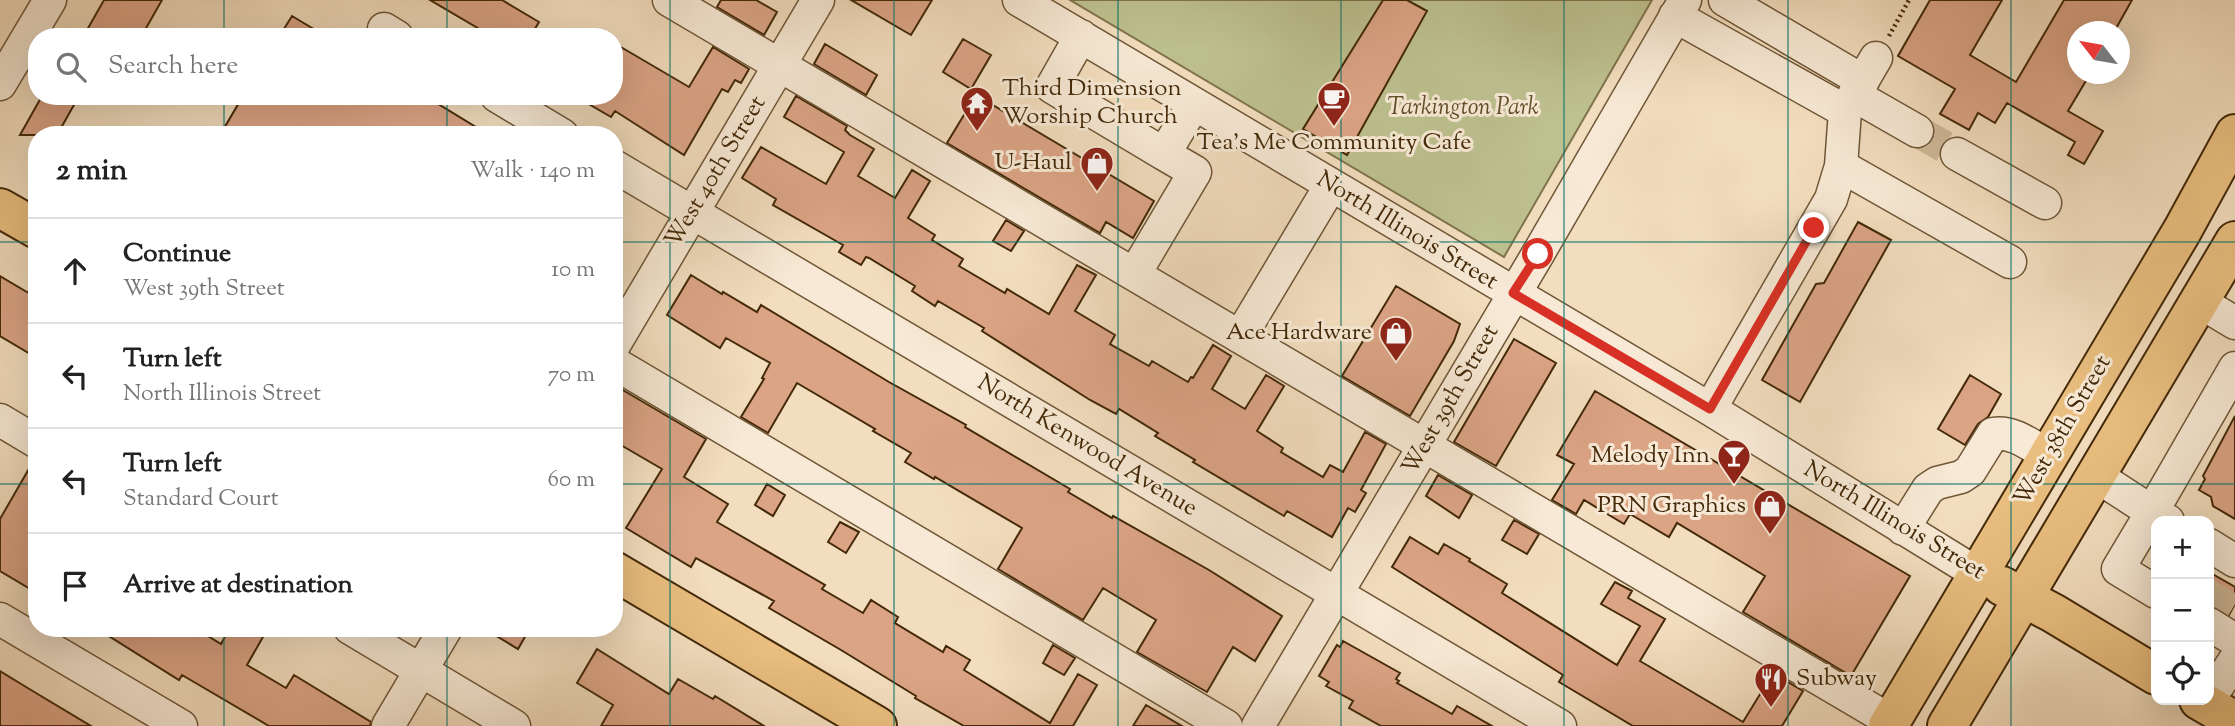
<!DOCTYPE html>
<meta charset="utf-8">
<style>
body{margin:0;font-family:"Sorts Mill Goudy",serif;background:#f2f2f2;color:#222}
.controls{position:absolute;right:21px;bottom:21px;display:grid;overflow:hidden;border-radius:14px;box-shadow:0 7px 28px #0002}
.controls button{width:63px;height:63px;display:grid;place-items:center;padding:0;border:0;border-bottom:2px solid #e0e0e0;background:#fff;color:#222;font:35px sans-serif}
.compass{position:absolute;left:2067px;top:21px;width:63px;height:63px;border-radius:50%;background:#fff;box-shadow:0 7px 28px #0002;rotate:301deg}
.stop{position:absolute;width:21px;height:21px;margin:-16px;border:5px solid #d93025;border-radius:50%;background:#fff}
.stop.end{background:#d93025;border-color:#fff;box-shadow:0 2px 7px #0008}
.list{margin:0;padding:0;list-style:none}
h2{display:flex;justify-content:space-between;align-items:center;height:91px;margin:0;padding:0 28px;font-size:30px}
h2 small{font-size:23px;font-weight:400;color:#767676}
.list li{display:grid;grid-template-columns:46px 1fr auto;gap:21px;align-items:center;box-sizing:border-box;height:105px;padding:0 28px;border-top:2px solid #e0e0e0}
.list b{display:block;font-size:26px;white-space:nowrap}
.list p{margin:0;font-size:23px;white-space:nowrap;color:#767676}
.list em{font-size:23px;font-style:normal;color:#767676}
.icon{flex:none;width:38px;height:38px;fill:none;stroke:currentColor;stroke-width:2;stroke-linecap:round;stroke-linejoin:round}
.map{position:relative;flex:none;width:2235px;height:726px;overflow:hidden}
.search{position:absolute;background:#fff;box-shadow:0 7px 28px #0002;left:28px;top:28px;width:595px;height:77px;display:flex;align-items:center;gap:18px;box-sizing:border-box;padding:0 24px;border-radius:28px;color:#767676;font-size:26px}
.panel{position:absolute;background:#fff;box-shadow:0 7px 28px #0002;left:28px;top:126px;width:595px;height:511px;border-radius:28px}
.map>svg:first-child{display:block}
.green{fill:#bdc08f;stroke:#80744c;stroke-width:2}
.building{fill:#dba485;stroke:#432908;stroke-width:2}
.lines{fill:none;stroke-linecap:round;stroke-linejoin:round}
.minor-tunnel{stroke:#cfb99a;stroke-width:32;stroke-dasharray:32 16;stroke-linecap:butt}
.minor-casing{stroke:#6f5636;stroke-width:35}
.major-casing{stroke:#432908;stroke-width:42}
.path{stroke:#432908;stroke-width:4.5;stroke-dasharray:2 3.5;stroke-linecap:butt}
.minor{stroke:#f7e9d5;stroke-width:32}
.major{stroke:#e9be7f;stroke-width:38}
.route{stroke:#d93025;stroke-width:9}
.grid{fill:none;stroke:#0f766e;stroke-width:2;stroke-opacity:0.55}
.labels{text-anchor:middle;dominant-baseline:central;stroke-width:6;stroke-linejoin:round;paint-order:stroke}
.poi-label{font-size:24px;fill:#432908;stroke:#f7e9d5;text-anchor:end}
.park-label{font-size:24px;font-style:italic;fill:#624f2a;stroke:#f7e9d5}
.street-label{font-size:24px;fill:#432908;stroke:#f7e9d5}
</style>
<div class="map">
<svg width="2235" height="726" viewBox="0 0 2235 726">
<rect width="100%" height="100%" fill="#f2ddbe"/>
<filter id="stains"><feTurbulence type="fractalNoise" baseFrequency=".00286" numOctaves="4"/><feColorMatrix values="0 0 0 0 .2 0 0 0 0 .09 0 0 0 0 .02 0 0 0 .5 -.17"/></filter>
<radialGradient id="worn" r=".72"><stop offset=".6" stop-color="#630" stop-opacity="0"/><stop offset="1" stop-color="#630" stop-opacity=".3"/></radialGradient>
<path class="green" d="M1070,0H1652L1504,257Z"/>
<path class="building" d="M104,0H162L141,37H83Z
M430,0H502L539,22L530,37H493Z
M721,0H756L777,12L764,35L717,7Z
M851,0H932L911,35Z
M1383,0H1407L1427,11L1347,155L1303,129Z
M1930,0H2002L1970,55L2016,82L2064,0H2132L2114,32H2077V74H2090L2068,111L2103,131L2084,164L2068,155L2075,142L2007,103L1995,123L1978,113L1969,130L1940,114L1955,89L1898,56Z
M292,16L327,37H279Z
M963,39L991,55L971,89L943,72Z
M614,43L689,87L713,47L749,69L741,83L735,80L728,92L722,89L684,155L615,111L611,117L575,96H614Z
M825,44L877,75L866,95L814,64Z
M976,95L1154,201L1133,238L1106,222L1100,233L947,143Z
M42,96H79L57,135H20Z
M243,96H425L489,135H220Z
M796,96L847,126L845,130L850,135L874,149L858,176L895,198L912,170L930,181L908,218L935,235L932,240L963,259L959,266L1005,293L1007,289L1049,314L1077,265L1096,275L1075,311L1115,335L1110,344L1149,366L1152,361L1188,382L1191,377L1193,378L1213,345L1231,356L1212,389L1245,409L1266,375L1284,386L1257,431L1283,448L1281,452L1323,477L1330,465L1343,472L1365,432L1386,444L1361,490L1366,493L1355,512L1348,508L1332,537L1287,511L1284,516L1193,462L1195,460L1155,436L1158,433L1119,409L1116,414L1090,400L982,331L984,328L938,301L935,306L912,291L915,286L869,258L866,257L861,265L839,252L843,245L773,205L776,199L742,178L761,147L826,184L844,152L784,117Z
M1006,220L1024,231L1011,251L993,241Z
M1858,222L1891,240L1800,402L1762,380L1816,284L1824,283Z
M691,275L722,294L723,292L757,312L761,305L889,382L966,425L965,427L1070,489L1068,492L1112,518L1113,516L1209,570L1282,616L1255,661L1233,647L1207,692L1137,652L1156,620L1103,588L1083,620L998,569L1022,528L935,477L934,479L905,462L911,453L873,431L875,429L797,383L768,433L741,417L764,379L762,378L770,363L726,338L720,348L667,315Z
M0,276L37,298V358L0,336Z
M1396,286L1460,324L1454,341L1410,416L1342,376Z
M1514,339L1556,363L1496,466L1454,442Z
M1970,375L2001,394L1988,417L1978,424L1965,445L1938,429Z
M621,389L706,439L684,477L728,504L717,522L825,585L822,589L863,613L871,600L898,617L895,623L943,652L946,646L970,660L964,670L1050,723L1078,674L1097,685L1073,726H964L915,698L916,696L841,650L769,608L774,601L696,558L691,567L626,528L662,469L614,441V401Z
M1595,391L1910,576L1851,676L1743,612L1765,576L1677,523L1669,537L1630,514L1624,524L1584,500L1576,514L1552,500L1574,464L1557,455Z
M2235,416V519L2213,506L2211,497L2199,490L2205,479L2203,476Z
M34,460H37V593L0,571V519Z
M1438,475L1472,495L1459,518L1426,496Z
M767,484L785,495L773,516L755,505Z
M1514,520L1539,534L1527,554L1502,540Z
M840,522L859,532L846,553L828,542Z
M1410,537L1438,554L1444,544L1470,559L1469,561L1507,584L1502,593L1617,665L1640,626L1601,604L1615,582L1632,591L1628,598L1665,619L1640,661L1743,722L1773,673L1803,691L1782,726H1633L1559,682L1563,675L1392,567Z
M2209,572L2235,587V604L2229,615L2209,606Z
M96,628H195L221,644L228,631L238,636L242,628H268L247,665L286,688L294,675L371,722L370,726H269L182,675L179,680Z
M483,628H530L518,649Z
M1343,641L1400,673L1396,679L1399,681L1397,683L1452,714L1457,706L1492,726H1381L1349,708L1353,701L1326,686L1329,682L1319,676L1337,645L1340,647Z
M1053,645L1075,658L1064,675L1043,663Z
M597,649L669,694L678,679L713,699L715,696L764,726H601L613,705L577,683Z
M0,671L31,690L91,726H0Z
M1146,705L1182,726H1133Z"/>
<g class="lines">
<path class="minor-tunnel" d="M1917,131L1957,154
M2210,615L2229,583"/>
<defs>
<path id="minor" d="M669,0L1891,721
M1019,0L1710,409L1978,574
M1725,0L1863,81
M1675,16L1845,111
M384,29L397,37
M1081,36L1052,87L1164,154L1194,104
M0,84L50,0
M1854,95L1917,131
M497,96L562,135
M1957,154L2045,203
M614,166L1560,726
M1841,166L2010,262
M1141,263L1195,172L1164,154
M2200,302L2235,323
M1240,337L1331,185
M614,345L818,0
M614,363L1226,726
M1710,409L1831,199L1841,166L1845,111L1876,58
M0,420L37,442
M2095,475L2152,512L2118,569L2156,592
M2168,521L2152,512L2235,368
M1903,529L1928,489L1937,483L1961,477L1970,471L1993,434C2012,430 2032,446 2049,456
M2209,545L2235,561
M0,619L181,726
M2209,624L2235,640
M350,628L514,726
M2209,699L2235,660
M388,726L446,628
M1258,726L1538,254L1685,0"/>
<path id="major" d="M0,208L37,229
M614,571L877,726
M2002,586L2053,613L2156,675
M2199,700L2235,721
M1888,726L2182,231L2235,134
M1947,726L2235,241"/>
</defs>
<use href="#minor" class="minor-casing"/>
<use href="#major" class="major-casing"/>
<path class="path" d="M1889,36L1909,0"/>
<use href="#minor" class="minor"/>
<use href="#major" class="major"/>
</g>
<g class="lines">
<path class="route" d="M1538,254L1513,293L1710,409L1814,228"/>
</g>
<path class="grid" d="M224,0V37M447,0V37M670,0V726M894,0V726M1118,0V726M1341,0V726M1564,0V726M1788,0V726M2011,0V726M224,96V135M447,96V135M0,242H37M614,242H2235M0,484H37M614,484H2235M224,628V726M447,628V726"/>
<defs>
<symbol id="cafe-pin" viewBox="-11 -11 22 30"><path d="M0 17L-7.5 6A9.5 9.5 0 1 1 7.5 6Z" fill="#8f2418" stroke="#f7e9d5"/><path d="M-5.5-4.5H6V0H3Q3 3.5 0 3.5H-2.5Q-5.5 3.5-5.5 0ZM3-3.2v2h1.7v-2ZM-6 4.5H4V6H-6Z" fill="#fff"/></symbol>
<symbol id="temple-pin" viewBox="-11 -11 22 30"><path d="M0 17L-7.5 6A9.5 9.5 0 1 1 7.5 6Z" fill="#8f2418" stroke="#f7e9d5"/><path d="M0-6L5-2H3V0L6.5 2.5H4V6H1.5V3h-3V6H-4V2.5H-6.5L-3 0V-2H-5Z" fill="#fff"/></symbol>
<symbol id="shop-pin" viewBox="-11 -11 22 30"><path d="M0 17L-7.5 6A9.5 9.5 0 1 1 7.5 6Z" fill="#8f2418" stroke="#f7e9d5"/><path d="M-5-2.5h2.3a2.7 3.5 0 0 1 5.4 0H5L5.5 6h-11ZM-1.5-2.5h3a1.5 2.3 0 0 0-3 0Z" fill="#fff"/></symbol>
<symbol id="bar-pin" viewBox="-11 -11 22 30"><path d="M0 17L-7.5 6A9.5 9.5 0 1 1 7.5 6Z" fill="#8f2418" stroke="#f7e9d5"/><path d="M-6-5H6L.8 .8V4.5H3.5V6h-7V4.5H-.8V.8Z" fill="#fff"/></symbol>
<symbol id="restaurant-pin" viewBox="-11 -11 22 30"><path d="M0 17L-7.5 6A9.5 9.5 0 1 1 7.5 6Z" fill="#8f2418" stroke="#f7e9d5"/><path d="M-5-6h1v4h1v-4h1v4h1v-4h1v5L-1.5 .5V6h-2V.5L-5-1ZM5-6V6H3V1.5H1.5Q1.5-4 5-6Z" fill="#fff"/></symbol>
</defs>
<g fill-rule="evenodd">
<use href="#cafe-pin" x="1315" y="79" width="38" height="52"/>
<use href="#temple-pin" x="958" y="84" width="38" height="52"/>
<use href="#shop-pin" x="1078" y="144" width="38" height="52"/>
<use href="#shop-pin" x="1377" y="314" width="38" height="52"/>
<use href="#bar-pin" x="1715" y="437" width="38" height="52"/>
<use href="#shop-pin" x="1751" y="487" width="38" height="52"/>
<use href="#restaurant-pin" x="1752" y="660" width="38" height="52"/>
</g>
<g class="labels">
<g class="poi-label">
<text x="1002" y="89" text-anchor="start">Third Dimension<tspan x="1002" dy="28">Worship Church</tspan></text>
<text x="1334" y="143" text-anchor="middle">Tea's Me Community Cafe</text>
<text x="1072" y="163">U-Haul</text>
<text x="1372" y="333">Ace Hardware</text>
<text x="1710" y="456">Melody Inn</text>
<text x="1746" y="506">PRN Graphics</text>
<text x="1796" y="679" text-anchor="start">Subway</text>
</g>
<g class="park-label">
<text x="1463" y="108">Tarkington Park</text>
</g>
<g class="street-label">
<text transform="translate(716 172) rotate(-59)">West 40th Street</text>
<text transform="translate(1407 231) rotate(31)">North Illinois Street</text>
<text transform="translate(1451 400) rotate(-60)">West 39th Street</text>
<text transform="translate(2063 431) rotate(-60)">West 38th Street</text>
<text transform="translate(1087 446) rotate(31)">North Kenwood Avenue</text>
<text transform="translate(1894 521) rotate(31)">North Illinois Street</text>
</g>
</g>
<rect width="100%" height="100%" filter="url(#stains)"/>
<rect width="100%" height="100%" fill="url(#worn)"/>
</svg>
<div class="controls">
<button>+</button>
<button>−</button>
<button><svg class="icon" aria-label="locate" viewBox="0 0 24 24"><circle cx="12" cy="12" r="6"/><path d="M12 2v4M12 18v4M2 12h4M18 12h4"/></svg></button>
</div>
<svg class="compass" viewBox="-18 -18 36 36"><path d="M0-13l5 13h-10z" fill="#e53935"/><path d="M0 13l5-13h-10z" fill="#767676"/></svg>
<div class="stop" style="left:1538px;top:254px"></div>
<div class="stop end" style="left:1814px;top:228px"></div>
<div class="search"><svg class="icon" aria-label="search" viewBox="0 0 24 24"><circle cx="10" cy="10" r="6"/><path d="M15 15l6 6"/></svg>Search here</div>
<section class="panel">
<h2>2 min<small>Walk · 140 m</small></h2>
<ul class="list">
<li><svg class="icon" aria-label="ahead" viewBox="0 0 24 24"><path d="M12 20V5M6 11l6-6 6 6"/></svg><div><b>Continue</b><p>West 39th Street</p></div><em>10 m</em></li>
<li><svg class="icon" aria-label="left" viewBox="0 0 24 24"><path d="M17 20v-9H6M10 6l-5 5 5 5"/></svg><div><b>Turn left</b><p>North Illinois Street</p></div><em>70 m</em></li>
<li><svg class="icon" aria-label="left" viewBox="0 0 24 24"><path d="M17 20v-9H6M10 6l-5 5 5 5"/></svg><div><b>Turn left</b><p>Standard Court</p></div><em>60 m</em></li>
<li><svg class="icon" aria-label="arrive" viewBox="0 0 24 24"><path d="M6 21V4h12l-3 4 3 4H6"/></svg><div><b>Arrive at destination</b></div></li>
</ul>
</section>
</div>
